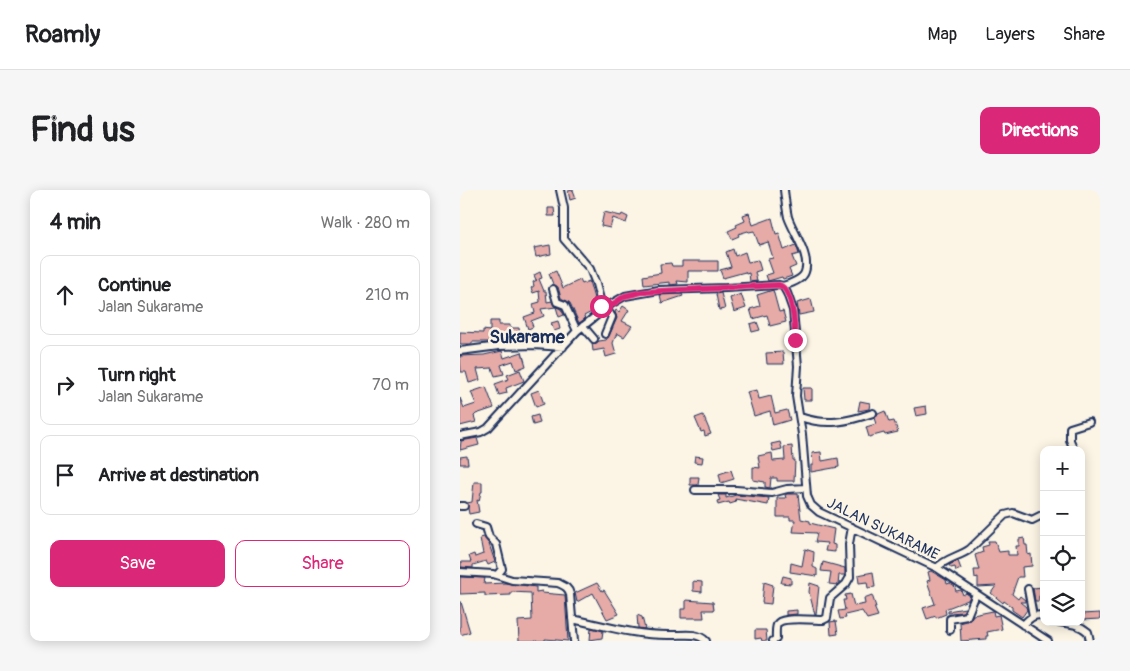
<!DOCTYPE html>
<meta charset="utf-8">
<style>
body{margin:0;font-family:Pangolin,sans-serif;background:#f6f6f6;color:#202124}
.controls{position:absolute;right:15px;bottom:15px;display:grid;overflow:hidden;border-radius:10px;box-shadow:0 2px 12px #0003}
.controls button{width:45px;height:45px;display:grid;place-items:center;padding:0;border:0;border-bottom:1px solid #e0e0e0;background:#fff;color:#202124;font:25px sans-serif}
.stop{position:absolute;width:15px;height:15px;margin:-11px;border:4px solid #db2777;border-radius:50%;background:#fff}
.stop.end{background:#db2777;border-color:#fff;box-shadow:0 1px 5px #0008}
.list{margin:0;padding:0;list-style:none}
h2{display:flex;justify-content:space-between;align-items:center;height:65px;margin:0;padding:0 20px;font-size:21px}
h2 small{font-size:16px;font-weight:400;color:#757577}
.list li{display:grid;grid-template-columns:32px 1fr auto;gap:15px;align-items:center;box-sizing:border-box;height:80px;margin:0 10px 10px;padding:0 10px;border:1px solid #e0e0e0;border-radius:10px}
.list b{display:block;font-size:19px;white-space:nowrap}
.list p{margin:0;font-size:16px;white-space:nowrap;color:#757577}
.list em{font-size:16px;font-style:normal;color:#757577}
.actions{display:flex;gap:10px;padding:15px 20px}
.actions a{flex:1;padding:11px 0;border:1px solid #db2777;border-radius:10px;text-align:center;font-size:18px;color:#db2777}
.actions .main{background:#db2777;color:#fff}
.icon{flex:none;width:28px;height:28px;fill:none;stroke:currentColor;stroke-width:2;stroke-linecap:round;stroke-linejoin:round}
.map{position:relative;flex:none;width:640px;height:451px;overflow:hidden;border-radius:10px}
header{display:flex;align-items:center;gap:30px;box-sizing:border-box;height:70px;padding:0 25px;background:#fff;border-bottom:1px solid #e0e0e0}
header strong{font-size:24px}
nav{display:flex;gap:28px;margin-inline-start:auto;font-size:18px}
.intro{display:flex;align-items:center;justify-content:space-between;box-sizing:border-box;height:120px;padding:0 30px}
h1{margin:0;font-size:35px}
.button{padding:12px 22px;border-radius:10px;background:#db2777;color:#fff;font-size:18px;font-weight:700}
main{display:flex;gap:30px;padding:0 30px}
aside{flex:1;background:#fff;border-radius:10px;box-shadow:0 2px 12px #0003}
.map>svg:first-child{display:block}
.building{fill:#e6aba6;stroke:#1b2f5e}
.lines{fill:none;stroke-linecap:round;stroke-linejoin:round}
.minor-casing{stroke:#1b2f5e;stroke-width:10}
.minor{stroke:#fcf5e5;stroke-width:6}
.route{stroke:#db2777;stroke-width:6}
.labels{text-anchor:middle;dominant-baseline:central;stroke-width:5;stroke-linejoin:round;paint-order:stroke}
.street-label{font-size:15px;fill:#1b2f5e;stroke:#fcf5e5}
.quarter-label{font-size:18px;font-weight:bold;fill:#1b2f5e;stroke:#fcf5e5}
</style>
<header>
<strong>Roamly</strong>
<nav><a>Map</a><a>Layers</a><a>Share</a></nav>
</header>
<div class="intro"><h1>Find us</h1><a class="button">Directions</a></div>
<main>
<aside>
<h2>4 min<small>Walk · 280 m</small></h2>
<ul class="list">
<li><svg class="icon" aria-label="ahead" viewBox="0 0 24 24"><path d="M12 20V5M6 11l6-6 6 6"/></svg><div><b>Continue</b><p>Jalan Sukarame</p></div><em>210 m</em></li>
<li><svg class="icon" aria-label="right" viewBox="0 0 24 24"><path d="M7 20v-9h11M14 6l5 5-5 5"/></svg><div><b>Turn right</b><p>Jalan Sukarame</p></div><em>70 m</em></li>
<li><svg class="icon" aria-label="arrive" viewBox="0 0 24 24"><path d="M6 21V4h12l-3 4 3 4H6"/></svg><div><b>Arrive at destination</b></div></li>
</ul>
<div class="actions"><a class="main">Save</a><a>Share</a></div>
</aside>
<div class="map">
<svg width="640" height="451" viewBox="0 0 640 451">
<rect width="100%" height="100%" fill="#fcf5e5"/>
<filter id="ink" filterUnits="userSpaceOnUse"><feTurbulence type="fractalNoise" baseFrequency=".02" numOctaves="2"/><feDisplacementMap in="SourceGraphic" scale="10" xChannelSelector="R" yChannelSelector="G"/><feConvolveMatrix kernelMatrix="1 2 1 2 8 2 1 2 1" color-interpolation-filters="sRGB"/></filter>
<g filter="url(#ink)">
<path class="building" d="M113,0L116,8L110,10L108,1Z
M88,18H94L95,26H88Z
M144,22L161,26L162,24L168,27L166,33L153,28L150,38L141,36Z
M289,23L293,35L312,28L316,44L319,43L324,60L336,55L339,64L332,66L336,76L329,79L332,86L323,89L322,87L308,91L306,85L313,83L308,69L313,68L308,52L299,55L294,41L289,42L288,41L278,44L279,46L272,49L268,41L277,37L276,35L285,31L283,25Z
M90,55L91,64L76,67L74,58Z
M273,59L275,66L285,62L288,72L298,70L301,80L295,82L297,91L290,92L289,83L286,84L285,82L263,88L260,80L271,77L266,62Z
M222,71H258V81H228V92L217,91L218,94L210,95V92L184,95L183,86L201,83L200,74L211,73L212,76H222Z
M96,81L103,98L120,90L122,94L129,91L137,119L124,126L125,129L119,133L110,113L101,108L98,97L93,94L89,84Z
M80,82L82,88L79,89L84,101H86L87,112L92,111L94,116L101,119L104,125L99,127L96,117L81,119L84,126L71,131L73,137L68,139L64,127L75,123L73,114L80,112L79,101L73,103L71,98L74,96L73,92L77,90H76L74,85Z
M313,100L319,122L323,121L326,132L310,136L307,125L293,129L290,119L300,116L297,105Z
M261,103L265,119L259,120L256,104Z
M222,104L223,106L202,113L200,105Z
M281,104L286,118L274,122L270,108Z
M351,109L354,122L339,125L337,113Z
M163,116L169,120L162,131L172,136L164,147L157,143L153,153L156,164L146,167L144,159L133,161L132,153L135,154L139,151L146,150L149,146L157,128L155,122L156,120L159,122Z
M30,131H39V135H50V138H59L60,147L31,149V152H12V154H0V142L23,143V140L30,141Z
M98,131L100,139L94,141L91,133Z
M297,132L300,140L292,142L290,134Z
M42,161L44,168L62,162L66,176L56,180L53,171L41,175L44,184L35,186L32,178L17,179L20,190L9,193L6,182H1L0,166L24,165Z
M323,162L324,174H307L306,163Z
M60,180L64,191L46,198L47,203L39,205L35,194L49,189L47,185Z
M26,197L34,218L16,224L14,226L16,232L0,236V208L4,218L16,214L11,202Z
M343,198H352V210H344Z
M79,200L84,214L76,217L71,203Z
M297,200L299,209L311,206L315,223L327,220L330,230L313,235L310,221L294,226L287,202Z
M400,211L410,213L409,219L398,221Z
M466,216L467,224L456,226L454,218Z
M425,221L429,232L434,231L438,242L425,245L424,243L409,247L406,237L416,234L414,228L418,224Z
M78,225L80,233L73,235L71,227Z
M243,225L251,244L245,246L244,241L241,242L235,228Z
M17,248L19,255L0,260L1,251Z
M320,252L322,259L313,261L311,254Z
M332,256L333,270H335L334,291H317V288H311L310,298L305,297V292L293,290V277L300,278L298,266L312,263L313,271L325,270L324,257Z
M361,262L362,271L378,268L379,277L351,282V275H353L352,263Z
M7,266L8,274H0V267Z
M235,266L243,267L242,273L234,272Z
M271,280L274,289L261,293L259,284Z
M230,287H239L238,295H230Z
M14,292H22V302H21L19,311L17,310L19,322L9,324L7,313L12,312Z
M327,304H338L341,329L350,331V333L374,339L372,354L375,355V362L365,361L367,353L355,352L357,343L333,342L335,330H330V327H317V308H326L325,305Z
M258,305H266V308L276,305L309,308L308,315L275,309L276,312L270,314L269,312L258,315L257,311L260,310Z
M24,347L29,354L35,372L28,375L26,371L13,375V378L1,377V372H11L9,366L14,364L15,367L23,364L20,348Z
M564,348L565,355H567L568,365L571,364L572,376L562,377L563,387H558L552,404L558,409L560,406L565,410V412H560L566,417L567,420L562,427L552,420V417L544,411L543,413L531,403L536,396L518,397V387L515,388L514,380H519L515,365L523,362L522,357L529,355L528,351H535L539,362L548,361V365H557L556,356H559V349Z
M345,359L354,362L353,377L357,379V386L330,382L331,373L342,376Z
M498,371L501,379L496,381L495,377L491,378L489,375Z
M363,372L385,378V385H379L378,395L369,394L371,382L361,381Z
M471,381L486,390L487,394L490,393L494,395L496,401L501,400L503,405L506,403L510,406L508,410L485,419L486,424L476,428V426L467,429L463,418L475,414L467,391L470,390L468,382Z
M413,382L415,397L408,398L407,392L399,393L398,385Z
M323,386L331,388V394L321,393Z
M0,387L25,388L24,394L45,393L76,397V402L82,401V403L105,405L108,451L85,449V451H59L58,431L72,430L71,403L51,402V405L25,406V403L0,404Z
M233,391L242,392V402L233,401Z
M304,392L313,395L311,414L302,413Z
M137,393L142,401L144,400L159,424L147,429L133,403L117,412L115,403Z
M350,393L359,396L356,425H355L349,402Z
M583,397L584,406H579V411H575L573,398Z
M391,404L394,416L405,414L404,408L412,405L416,417H414L418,426L407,429L402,421L385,425L386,428L380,429L378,421L385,420L383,410H386L385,405Z
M226,410L253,412L254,420H243L244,428H221V419H226Z
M0,412H1L10,442L0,445Z
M505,418L503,422L488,423V421Z
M337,420V424L326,425V421Z
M533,421L534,426L539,425L542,439L527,442L528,446H526V449L501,451L500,433L510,430L513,425Z
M640,423V429L621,430V424Z
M177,425L182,427L185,439L178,438Z
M376,431L378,444L371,445L370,432Z
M131,438L143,441L142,448L130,450Z
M295,440H306L307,451H302L301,448L295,449Z"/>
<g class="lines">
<defs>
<path id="minor" d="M100,0L104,18V49L130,79L136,94L143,121
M323,96C330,94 343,89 345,82C351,66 333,42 328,27C326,18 325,9 324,0
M93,99L97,112L105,115L117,141
M123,136L134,149
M145,144L152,127L146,118
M0,161L39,156L74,155L103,157
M340,227C366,236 387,232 413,223
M0,246L21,242L28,238L117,141L151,114L165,106L199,100L266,98L319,95L323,96L327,103L333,120L338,176L336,206L342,244L347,306L351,315L359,322L477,378L588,451
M614,260L610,250V238L629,232
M235,300H276L312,303L327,299L346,298
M0,316H4
M16,334L26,337L29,347L36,354L42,379L37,385
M477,378C486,368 499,367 510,359L545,325L553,323L572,330L584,324
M0,382L33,384L52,390L98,393C104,396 108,397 110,404L114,451
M568,399L573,426
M112,429C146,436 173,445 208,445C221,446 236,441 246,451
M599,432C611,434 619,434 628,442L630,451
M563,435C569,429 574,423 584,426
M490,440V429L507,426L516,404
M313,451L316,449C316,445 315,436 318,433C324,427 354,430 363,430L367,428L370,408L386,394L390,387L389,354L392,337"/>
</defs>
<use href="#minor" class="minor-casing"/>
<use href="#minor" class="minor"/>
</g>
</g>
<g class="lines" filter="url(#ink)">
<path class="route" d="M141,116L143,121L165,106L182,102L319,95C333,100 335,136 335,150"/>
</g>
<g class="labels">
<g class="street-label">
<text transform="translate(423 339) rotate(26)">JALAN SUKARAME</text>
</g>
<g class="quarter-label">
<text x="67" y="147">Sukarame</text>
</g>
</g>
</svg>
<div class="controls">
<button>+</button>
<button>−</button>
<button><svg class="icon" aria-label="locate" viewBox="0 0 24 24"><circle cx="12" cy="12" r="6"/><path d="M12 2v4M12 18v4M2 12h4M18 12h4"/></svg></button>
<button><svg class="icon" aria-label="layers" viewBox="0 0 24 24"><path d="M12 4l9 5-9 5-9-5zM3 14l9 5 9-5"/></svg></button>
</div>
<div class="stop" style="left:141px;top:116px"></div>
<div class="stop end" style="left:335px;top:150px"></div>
</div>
</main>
